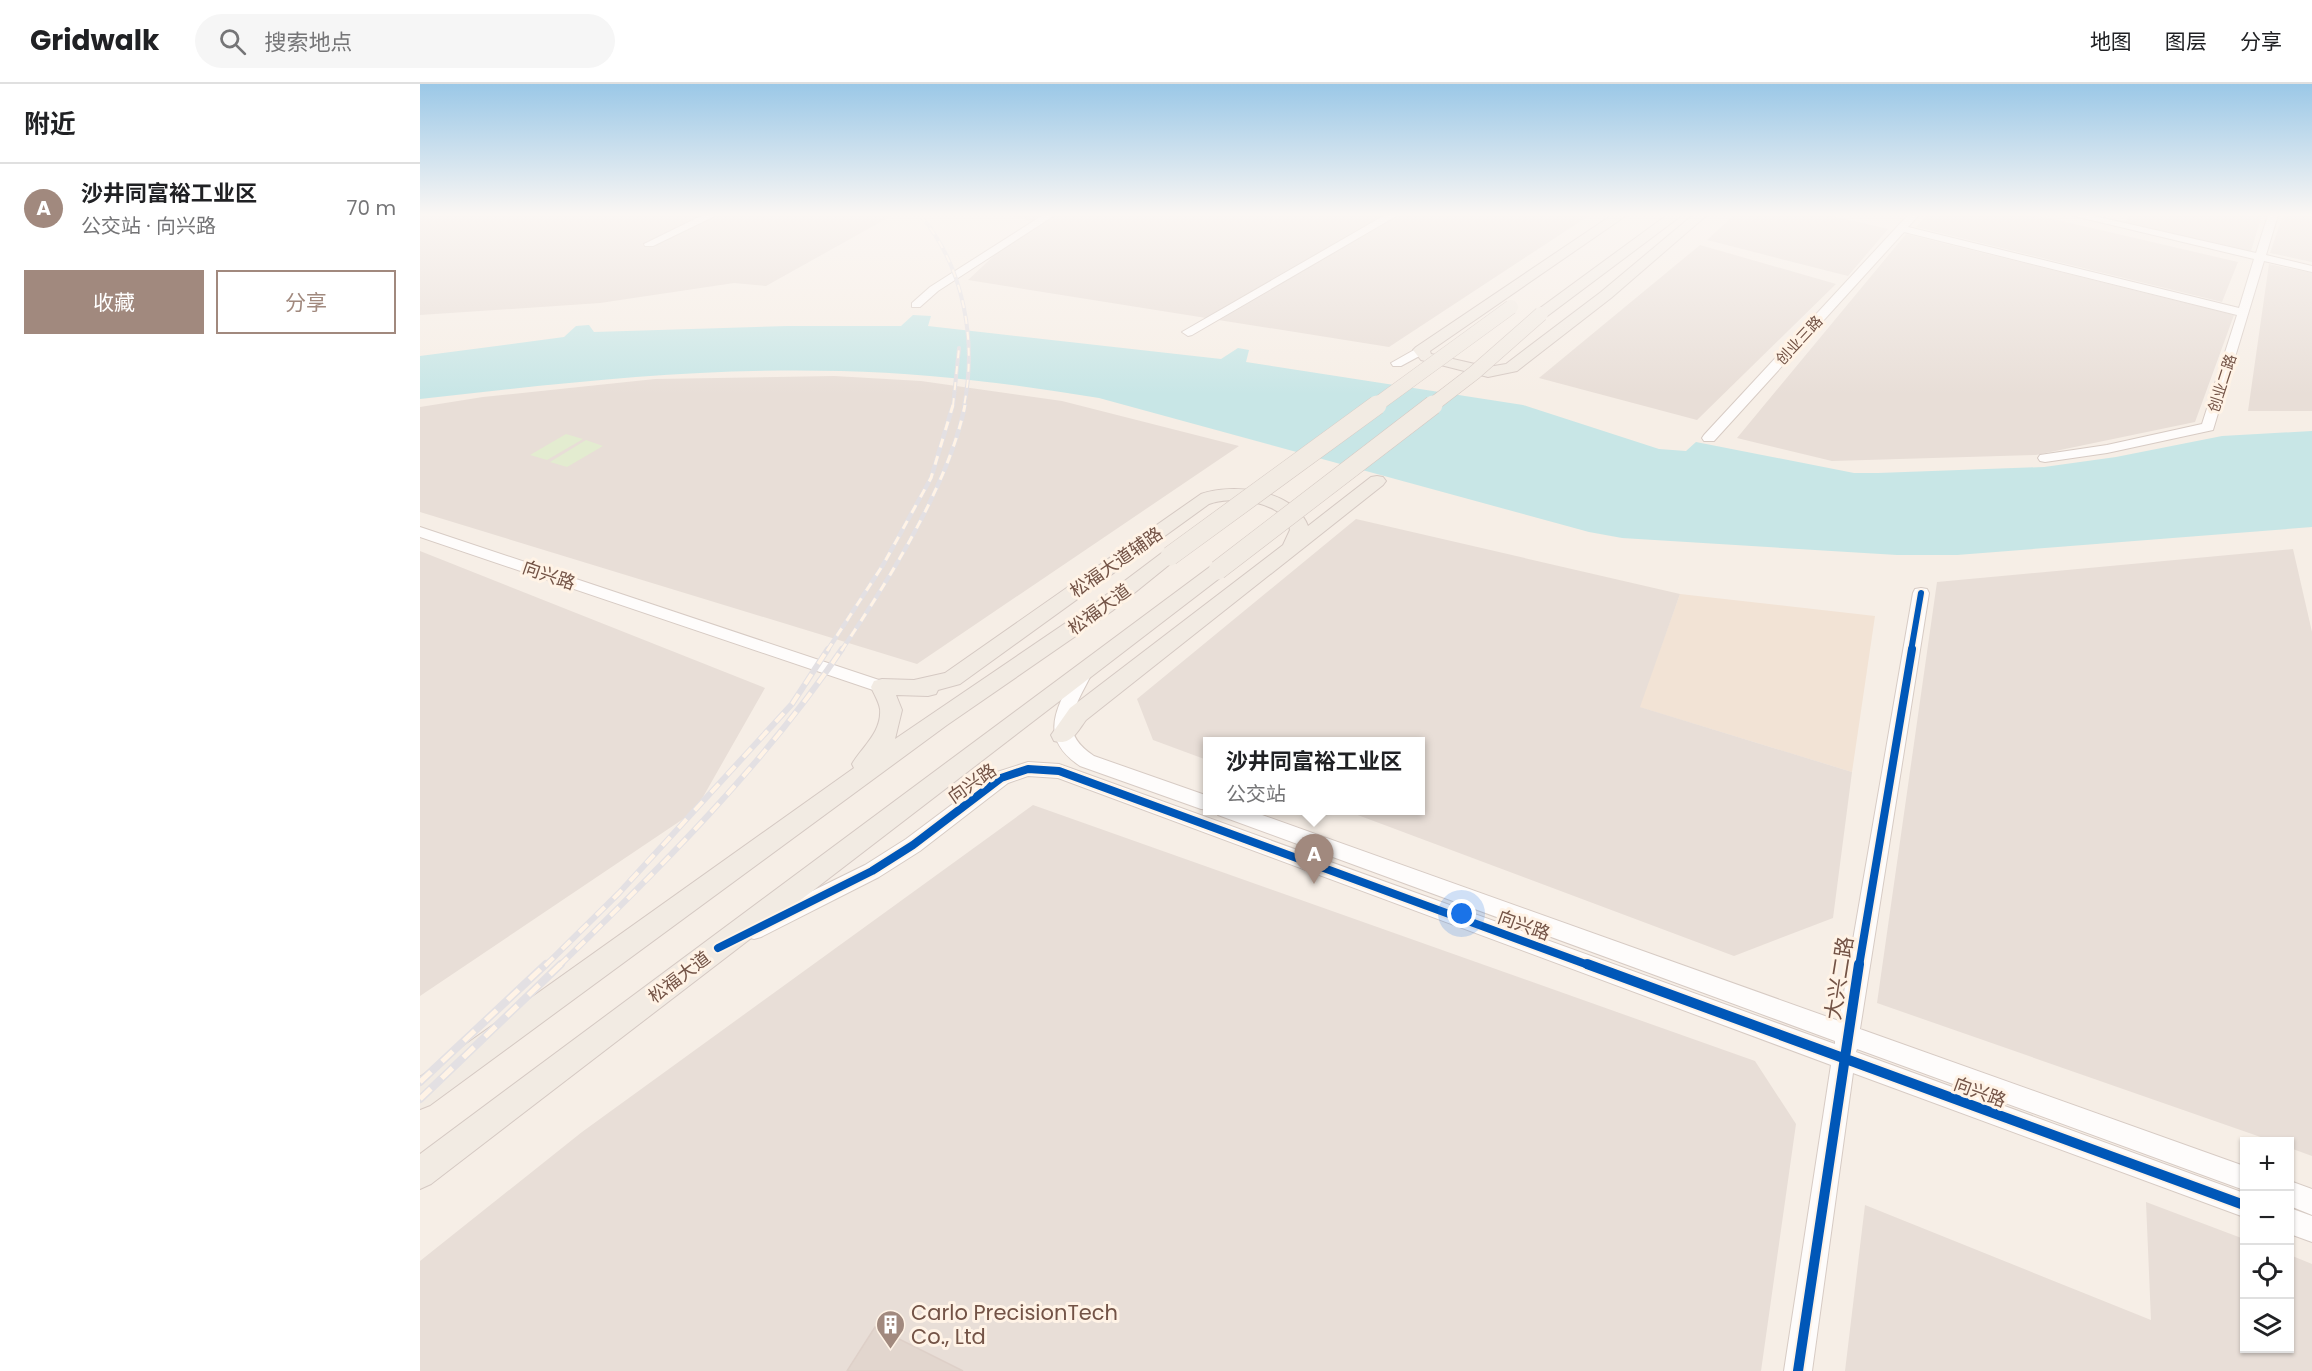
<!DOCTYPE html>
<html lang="zh">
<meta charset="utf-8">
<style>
body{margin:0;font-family:Poppins,"Noto Sans SC",sans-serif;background:#f6f6f6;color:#202124}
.controls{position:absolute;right:18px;bottom:18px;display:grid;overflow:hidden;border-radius:0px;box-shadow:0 2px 4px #0004}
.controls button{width:54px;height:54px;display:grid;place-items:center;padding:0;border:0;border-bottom:2px solid #e0e0e0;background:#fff;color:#202124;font:30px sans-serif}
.you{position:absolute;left:1042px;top:830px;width:21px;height:21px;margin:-15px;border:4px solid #fff;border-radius:50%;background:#1a73e8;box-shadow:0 0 0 9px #1a73e833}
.badge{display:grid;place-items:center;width:39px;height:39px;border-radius:50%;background:#a1897e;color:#fff;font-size:20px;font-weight:700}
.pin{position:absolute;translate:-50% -50px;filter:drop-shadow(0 2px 3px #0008)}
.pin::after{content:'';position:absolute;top:32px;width:21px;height:18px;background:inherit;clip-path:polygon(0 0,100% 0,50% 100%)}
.popup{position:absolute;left:783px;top:653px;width:222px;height:78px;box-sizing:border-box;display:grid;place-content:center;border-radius:0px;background:#fff;filter:drop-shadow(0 2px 4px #0005);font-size:20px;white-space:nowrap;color:#757577}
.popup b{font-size:22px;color:#202124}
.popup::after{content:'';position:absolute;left:50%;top:100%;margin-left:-12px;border:12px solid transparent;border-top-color:#fff}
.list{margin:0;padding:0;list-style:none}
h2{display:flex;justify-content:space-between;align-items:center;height:78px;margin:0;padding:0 24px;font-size:26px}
h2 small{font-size:20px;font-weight:400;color:#757577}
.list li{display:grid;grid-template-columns:39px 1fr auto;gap:18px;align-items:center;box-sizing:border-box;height:90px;padding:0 24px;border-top:2px solid #e0e0e0}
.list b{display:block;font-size:22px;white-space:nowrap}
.list p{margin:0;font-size:20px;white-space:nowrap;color:#757577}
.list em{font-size:20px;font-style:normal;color:#757577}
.actions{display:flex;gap:12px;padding:18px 24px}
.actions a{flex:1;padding:14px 0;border:2px solid #a1897e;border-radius:0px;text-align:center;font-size:21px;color:#a1897e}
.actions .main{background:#a1897e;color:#fff}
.icon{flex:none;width:33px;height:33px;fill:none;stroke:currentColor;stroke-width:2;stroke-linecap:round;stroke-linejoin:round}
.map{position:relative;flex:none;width:1892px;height:1287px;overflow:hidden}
header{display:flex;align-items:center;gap:36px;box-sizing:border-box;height:84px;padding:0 30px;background:#fff;border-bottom:2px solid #e0e0e0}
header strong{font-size:28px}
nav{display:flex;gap:33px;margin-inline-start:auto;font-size:21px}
.search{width:420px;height:54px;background:#f6f6f6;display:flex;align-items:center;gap:15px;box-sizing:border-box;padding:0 21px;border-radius:33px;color:#757577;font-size:22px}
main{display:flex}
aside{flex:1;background:#fff}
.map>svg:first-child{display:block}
.residential{fill:#f2e3d5}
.industrial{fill:#e8ded7}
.green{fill:#e3ecd0}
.water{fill:#c8e6e6}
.building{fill:#e2d6ce;stroke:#ded0c8;stroke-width:1.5}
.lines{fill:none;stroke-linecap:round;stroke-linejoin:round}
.minor-casing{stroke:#d7cbc4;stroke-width:2}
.major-casing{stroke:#d5c9c3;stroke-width:2}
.minor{fill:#fefcfb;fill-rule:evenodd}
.major{fill:#f2ebe3;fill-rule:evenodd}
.rail-far3-casing{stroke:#e3e0e3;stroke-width:4}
.rail-far2-casing{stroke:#e3e0e3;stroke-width:4.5}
.rail-far1-casing{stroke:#e3e0e3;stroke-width:6}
.rail-casing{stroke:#e3e0e3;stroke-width:8}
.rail-far3{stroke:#fff3e6;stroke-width:2;stroke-dasharray:8;stroke-linecap:butt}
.rail-far2{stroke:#fff3e6;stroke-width:3;stroke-dasharray:9;stroke-linecap:butt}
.rail-far1{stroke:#fff3e6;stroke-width:4;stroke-dasharray:12;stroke-linecap:butt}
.rail{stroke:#fff3e6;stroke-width:5;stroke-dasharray:15;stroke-linecap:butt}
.major-bridge-far1-casing{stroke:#d5c9c3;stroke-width:15;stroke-linecap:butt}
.major-bridge-casing{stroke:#d5c9c3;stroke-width:20;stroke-linecap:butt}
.major-bridge-far1{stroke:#f2ebe3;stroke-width:14}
.major-bridge{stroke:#f2ebe3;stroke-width:19}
.cycleway-far2-casing{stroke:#fff3e6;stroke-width:9}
.cycleway-far1-casing{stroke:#fff3e6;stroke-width:12}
.cycleway-casing{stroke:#fff3e6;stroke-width:14}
.cycleway-far2{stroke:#0057b8;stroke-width:6}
.cycleway-far1{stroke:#0057b8;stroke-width:8}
.cycleway{stroke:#0057b8;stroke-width:10}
.labels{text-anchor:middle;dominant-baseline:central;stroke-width:6;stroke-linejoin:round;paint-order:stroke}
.far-street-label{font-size:15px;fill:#735346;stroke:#fff3e6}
.street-label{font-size:18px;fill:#735346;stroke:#fff3e6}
.near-street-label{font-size:21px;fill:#735346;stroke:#fff3e6}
.near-poi-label{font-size:21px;fill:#735346;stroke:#fff3e6;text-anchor:start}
</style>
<header>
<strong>Gridwalk</strong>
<div class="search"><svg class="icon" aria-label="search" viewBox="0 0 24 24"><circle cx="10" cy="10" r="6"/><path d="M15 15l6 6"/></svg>搜索地点</div>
<nav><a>地图</a><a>图层</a><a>分享</a></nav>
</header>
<main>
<aside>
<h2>附近<small></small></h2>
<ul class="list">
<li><span class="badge">A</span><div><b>沙井同富裕工业区</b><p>公交站 · 向兴路</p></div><em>70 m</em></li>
</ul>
<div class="actions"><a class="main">收藏</a><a>分享</a></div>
</aside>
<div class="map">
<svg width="1892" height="1287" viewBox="0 0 1892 1287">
<rect width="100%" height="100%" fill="#f6eee6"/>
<path class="residential" d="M1260,510L1455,532L1432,688L1219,623Z"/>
<path class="industrial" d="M0,131H473L346,202L314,199L180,219L0,231Z
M589,131H1170L969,263L548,196L611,137Z
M1314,131H1409L1468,145L1428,192L1287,156Z
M1506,131H1616L1818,178L1802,218L1496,143Z
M1709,131H1842L1831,167L1705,139Z
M1863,131H1892V178L1850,169Z
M1486,150L1814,231L1775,338L1616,371L1412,377L1317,354Z
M1280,161L1416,200L1277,336L1119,294Z
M1849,180L1892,189V327H1828Z
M414,292L501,297L642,317L819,362L497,580L0,428V323L63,313L235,295Z
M936,435L1260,510L1220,623L1432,688L1413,834L1314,872L927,727L1000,726V658H788L787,676L733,656L717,615Z
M1873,465L1892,548V1072L1870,1064V1058L1852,1057L1457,919L1517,498Z
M0,467L345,604L275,727L0,912Z
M613,721L1335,977L1376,1040L1341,1287H0V1177L162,1048Z
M1726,1118L1824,1155V1264H1870V1171L1892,1180V1287H1425L1445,1121L1731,1236Z"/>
<path class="green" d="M146,350L163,355L127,376L110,371Z
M166,356L183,362L147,383L130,378Z"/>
<path class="water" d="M493,231L511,232L508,242L801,275L818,264L829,266L826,278L1103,321L1239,365L1266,367L1276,358L1434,389H1458L1624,383L1696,373L1802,352L1892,347V443L1537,471H1477L1202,454L1169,448L679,314C593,300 508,289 421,287C280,283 140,299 0,315V272L144,253L156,242L169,241L174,248L367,242H481Z"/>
<path class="building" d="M455,1243L543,1287H427Z"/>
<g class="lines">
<defs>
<path id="minor" d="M283,131H297L233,162H225L224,160Z
M623,131H635L518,207L500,223H492V219L510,203Z
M965,131H978L772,251L768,252L762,248Z
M1488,131H1499L1488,143L1819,224L1834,175L1650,131H1670L1836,169L1848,131H1858L1846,171L1892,182V188L1844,177L1793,346L1687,369L1625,378L1620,377L1618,374L1620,371L1687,361L1782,340L1817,231L1484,148L1294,357H1284L1282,354L1284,351Z
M1001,262L1005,263V269L981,282H973L971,279Z
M0,443L468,599L471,603L468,607L462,609L456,607L0,453Z
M1501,504L1507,505L1509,509L1440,945L1824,1082V1106L1437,965L1436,968L1824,1109V1133L1433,989L1392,1287H1364L1411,981L638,694L608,692L588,699L500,767L459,793L341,853L334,855L327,853L323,846L327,839L445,781L486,755L574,689L608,678L639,680L1415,960V957L798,731L796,726H828L1419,937L1493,509L1495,505Z
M664,581L670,583L673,587C657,621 634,646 674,672L788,712V726H791L781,725L660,682C617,653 637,625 655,587L658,583Z
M1870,1097L1892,1105V1131L1870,1122Z
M1870,1124L1892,1132V1158L1870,1150Z"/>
<path id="major" d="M1192,131H1207L1010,267L1011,270L1068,283L1086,280L1181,208L1273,131H1287L1191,214L1097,287L1068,293L1001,276L993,266L996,263Z
M1247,131H1262L1126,233H1116L1114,230L1116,227Z
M957,392L963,393L966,397L963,401L666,636C657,648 651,662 634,657L631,651L650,624L863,461L870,446C866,417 811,411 789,420L540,600L518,606L516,610L508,612L476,611L482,626L475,655L678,517L743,468H757L760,472L692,527L527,641L10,1021L0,1025V993L434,684L432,680C442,663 462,648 460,625C459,618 454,610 451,603L454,597L462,595L494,596L525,589L781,410C812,399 874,405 888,442L951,393Z
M798,480L805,482L808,486L805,490L11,1100L0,1105V1070L791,482Z"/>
</defs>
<use href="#minor" class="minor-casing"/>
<use href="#major" class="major-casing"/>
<use href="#minor" class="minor"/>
<use href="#major" class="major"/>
<defs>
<path id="rail-far3" d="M500,131C544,182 557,257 544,322
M533,322L539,264"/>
<path id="rail-far2" d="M407,567L463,481L511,394L533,321
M421,567C467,499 529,401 545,321"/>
<path id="rail-far1" d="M125,882L199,809L372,620L408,565
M139,882C240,784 343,682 422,565"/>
<path id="rail" d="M0,998L126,880
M0,1015L141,880"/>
</defs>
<use href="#rail-far3" class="rail-far3-casing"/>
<use href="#rail-far2" class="rail-far2-casing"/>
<use href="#rail-far1" class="rail-far1-casing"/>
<use href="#rail" class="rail-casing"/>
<use href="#rail-far3" class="rail-far3"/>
<use href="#rail-far2" class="rail-far2"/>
<use href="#rail-far1" class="rail-far1"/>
<use href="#rail" class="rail"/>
<defs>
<path id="major-bridge-far1" d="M955,322L1091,223
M1011,322L1054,289L1121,230"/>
<path id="major-bridge" d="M750,472L957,321
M798,486L1013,321"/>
</defs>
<use href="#major-bridge-far1" class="major-bridge-far1-casing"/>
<use href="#major-bridge" class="major-bridge-casing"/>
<use href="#major-bridge-far1" class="major-bridge-far1"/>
<use href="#major-bridge" class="major-bridge"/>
<defs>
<path id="cycleway-far2" d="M1491,567L1501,509"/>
<path id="cycleway-far1" d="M298,864L452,787L493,761L581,694L608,685L639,687L1171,882
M1439,882L1492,565"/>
<path id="cycleway" d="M1167,880L1824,1121
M1378,1287L1439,880"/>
</defs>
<use href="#cycleway-far2" class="cycleway-far2-casing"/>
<use href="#cycleway-far1" class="cycleway-far1-casing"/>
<use href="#cycleway" class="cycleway-casing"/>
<use href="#cycleway-far2" class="cycleway-far2"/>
<use href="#cycleway-far1" class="cycleway-far1"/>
<use href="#cycleway" class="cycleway"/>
</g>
<linearGradient id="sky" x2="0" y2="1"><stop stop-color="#9bc8e7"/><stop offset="0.42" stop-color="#fbf7f4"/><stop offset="1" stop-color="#fbf7f4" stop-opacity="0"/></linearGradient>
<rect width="1892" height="311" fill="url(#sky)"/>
<defs>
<symbol id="building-pin" viewBox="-11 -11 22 30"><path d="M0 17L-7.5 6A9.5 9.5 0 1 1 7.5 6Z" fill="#a1897e" stroke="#fff3e6"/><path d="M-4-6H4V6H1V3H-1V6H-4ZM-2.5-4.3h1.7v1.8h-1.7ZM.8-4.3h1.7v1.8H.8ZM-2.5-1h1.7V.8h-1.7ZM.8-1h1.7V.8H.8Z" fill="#fff"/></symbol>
</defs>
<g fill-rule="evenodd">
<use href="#building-pin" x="454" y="1224" width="33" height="45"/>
</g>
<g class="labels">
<g class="far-street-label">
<text transform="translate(1379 256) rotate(-47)">创业三路</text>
<text transform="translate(1802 299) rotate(-72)">创业二路</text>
</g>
<g class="street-label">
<text transform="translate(696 478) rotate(-35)">松福大道辅路</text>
<text transform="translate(129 491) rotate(19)">向兴路</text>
<text transform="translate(679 525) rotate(-36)">松福大道</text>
<text transform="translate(552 699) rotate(-35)">向兴路</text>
<text transform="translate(1104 841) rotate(20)">向兴路</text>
<text transform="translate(259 893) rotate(-37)">松福大道</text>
<text transform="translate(1560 1008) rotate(20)">向兴路</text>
</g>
<g class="near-street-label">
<text transform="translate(1419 894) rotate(-81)">大兴二路</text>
</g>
<g class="near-poi-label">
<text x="491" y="1228">Carlo PrecisionTech<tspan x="491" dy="24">Co., Ltd</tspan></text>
</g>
</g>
</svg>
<div class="controls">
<button>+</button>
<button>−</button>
<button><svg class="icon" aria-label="locate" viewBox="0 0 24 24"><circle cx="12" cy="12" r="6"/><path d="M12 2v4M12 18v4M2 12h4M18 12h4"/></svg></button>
<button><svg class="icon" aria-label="layers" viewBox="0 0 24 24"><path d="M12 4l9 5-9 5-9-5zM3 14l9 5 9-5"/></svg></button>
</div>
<div class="you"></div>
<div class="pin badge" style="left:894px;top:800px">A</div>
<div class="popup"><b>沙井同富裕工业区</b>公交站</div>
</div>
</main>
